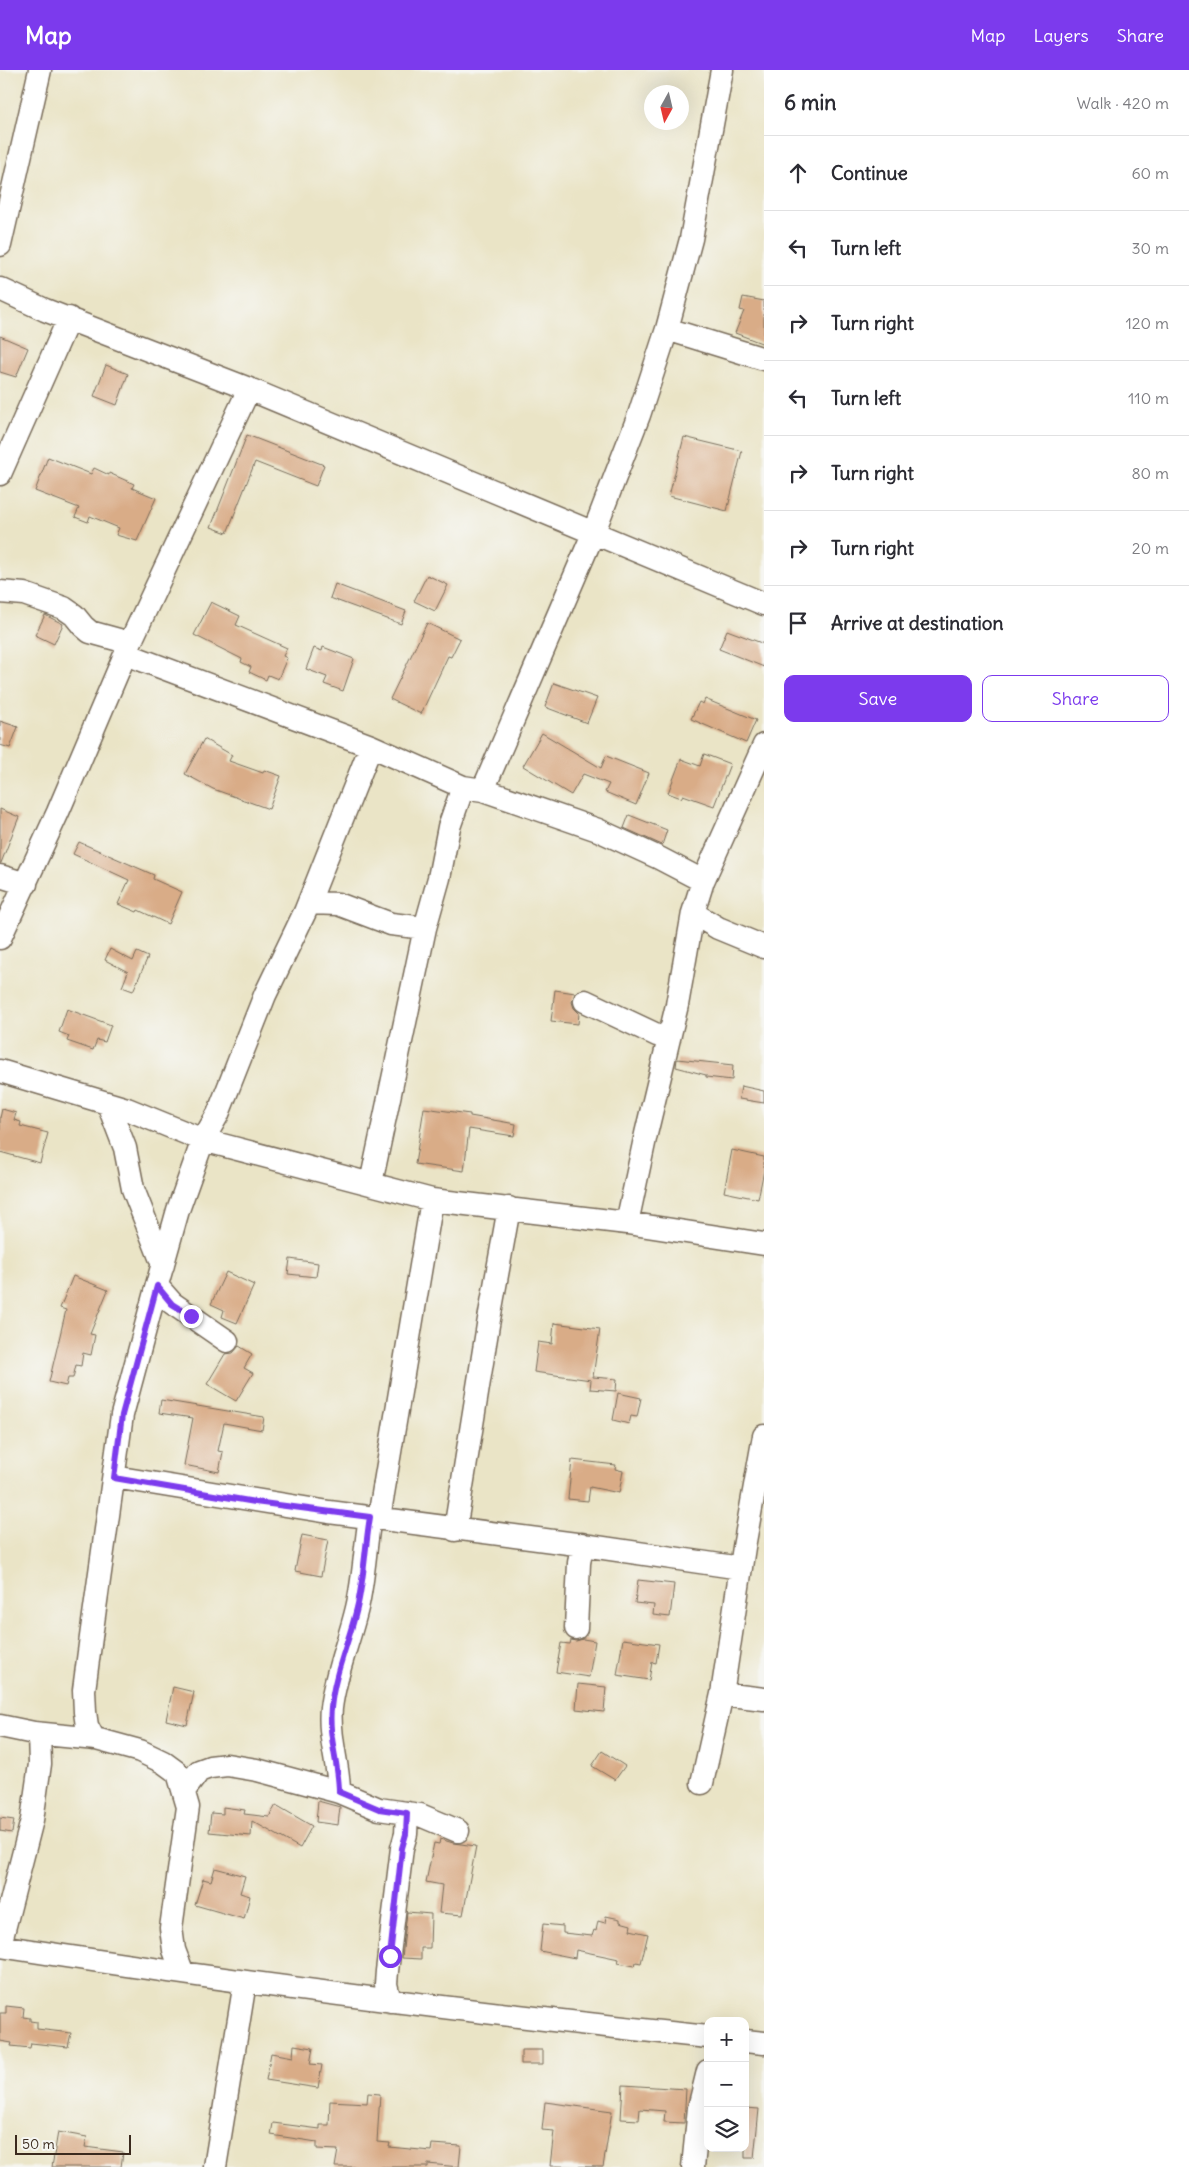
<!DOCTYPE html>
<meta charset="utf-8">
<style>
body{margin:0;font-family:Delius,sans-serif;background:#f2f2f3;color:#2b2b33}
.controls{position:absolute;right:15px;bottom:15px;display:grid;overflow:hidden;border-radius:10px;box-shadow:0 5px 20px #0002}
.controls button{width:45px;height:45px;display:grid;place-items:center;padding:0;border:0;border-bottom:1px solid #e1e1e2;background:#fff;color:#2b2b33;font:25px sans-serif}
.compass{position:absolute;left:644px;top:15px;width:45px;height:45px;border-radius:50%;background:#fff;box-shadow:0 5px 20px #0002;rotate:188deg}
.scale{position:absolute;left:15px;bottom:12px;width:116px;box-sizing:border-box;padding-left:5px;border:2px solid #3b2a1e;border-top:0;font-size:14px;line-height:18px;white-space:nowrap;color:#3b2a1e;-webkit-text-stroke:4px #f6f6f2;paint-order:stroke}
.stop{position:absolute;width:15px;height:15px;margin:-11px;border:4px solid #7c3aed;border-radius:50%;background:#fff}
.stop.end{background:#7c3aed;border-color:#fff;box-shadow:0 1px 5px #0008}
.list{margin:0;padding:0;list-style:none}
h2{display:flex;justify-content:space-between;align-items:center;height:65px;margin:0;padding:0 20px;font-size:21px}
h2 small{font-size:16px;font-weight:400;color:#7c7c81}
.list li{display:grid;grid-template-columns:32px 1fr auto;gap:15px;align-items:center;box-sizing:border-box;height:75px;padding:0 20px;border-top:1px solid #e1e1e2}
.list b{display:block;font-size:19px;white-space:nowrap}
.list em{font-size:16px;font-style:normal;color:#7c7c81}
.actions{display:flex;gap:10px;padding:15px 20px}
.actions a{flex:1;padding:11px 0;border:1px solid #7c3aed;border-radius:10px;text-align:center;font-size:18px;color:#7c3aed}
.actions .main{background:#7c3aed;color:#fff}
.icon{flex:none;width:28px;height:28px;fill:none;stroke:currentColor;stroke-width:2;stroke-linecap:round;stroke-linejoin:round}
.map{position:relative;flex:none;width:764px;height:2097px;overflow:hidden}
header{display:flex;align-items:center;gap:30px;box-sizing:border-box;height:70px;padding:0 25px;background:#7c3aed;color:#fff}
header strong{font-size:24px}
nav{display:flex;gap:28px;margin-inline-start:auto;font-size:18px}
main{display:flex}
aside{flex:1;background:#fff}
.map>svg:first-child{display:block}
.building{fill:#d9ac87}
.lines{fill:none;stroke-linecap:round;stroke-linejoin:round}
.minor-casing{stroke:#786b59;stroke-width:25}
.minor{stroke:#fff;stroke-width:22}
.route{stroke:#7c3aed;stroke-width:6}
</style>
<header>
<strong>Map</strong>
<nav><a>Map</a><a>Layers</a><a>Share</a></nav>
</header>
<main>
<div class="map">
<svg width="764" height="2097" viewBox="0 0 764 2097">
<rect width="100%" height="100%" fill="#f6f6f2"/>
<filter id="ink" filterUnits="userSpaceOnUse"><feTurbulence type="fractalNoise" baseFrequency=".02" numOctaves="2"/><feDisplacementMap in="SourceGraphic" scale="10" xChannelSelector="R" yChannelSelector="G"/><feConvolveMatrix kernelMatrix="1 2 1 2 8 2 1 2 1" color-interpolation-filters="sRGB"/></filter>
<filter id="wash" filterUnits="userSpaceOnUse"><feTurbulence type="fractalNoise" baseFrequency=".0096" numOctaves="4" result="noise"/><feDisplacementMap in="SourceGraphic" scale="20" xChannelSelector="R" yChannelSelector="G"/><feGaussianBlur stdDeviation="1.12" result="paint"/><feColorMatrix in="noise" values="0 0 0 0 0 0 0 0 0 0 0 0 0 0 0 0 0 1.4 0 .05"/><feComposite in="paint" operator="in"/></filter>
<g filter="url(#wash)">
<rect width="100%" height="100%" fill="#eae4c6"/>
<g id="blocks">
<path class="building" d="M743,227L764,231V274L735,263L744,241L740,240Z
M0,266L28,278L16,307L0,302Z
M106,295L128,304L117,335L94,326Z
M247,365L324,395L316,416L255,392L227,463L211,457Z
M684,367L742,381L727,441L669,426Z
M48,387L91,404L94,398L109,405V403L134,414L132,418L156,428L137,471L116,465L119,458L90,446L88,452L75,447L79,438L35,421Z
M427,505L448,515L435,541L414,531Z
M335,514L406,541L401,554L330,528Z
M211,532L240,546L236,555L287,578L283,586L287,588L278,609L268,605L266,610L249,602L251,597L241,592L242,589L194,565Z
M45,545L63,554L54,574L35,565Z
M427,553L460,569L451,587L448,586L421,644L390,629Z
M727,560L764,574V597L719,579Z
M323,577L354,589L343,621L324,614L327,607L306,599L314,578L322,581Z
M554,613L597,628L587,653L545,637Z
M705,629L756,650L746,673L691,649L699,632L703,634Z
M0,651L18,657L10,678L0,675Z
M542,663L601,698L606,686L649,703L636,735L605,722L609,714L583,704L571,725L523,696Z
M204,669L232,685L229,691L263,703L264,700L281,706L269,739L213,719L185,704Z
M704,684L730,694L714,736L683,725L681,728L668,723L681,689L700,696Z
M0,739L19,747L1,793H0Z
M629,745L667,760L662,775L624,758Z
M79,772L154,805L153,809L182,822L168,854L138,840L137,842L118,834L129,810L73,784Z
M110,879L133,891L137,882L148,887L133,921L122,917L128,902L105,890Z
M555,920L575,923L572,932L574,938L579,943L578,954L551,951Z
M67,939L111,955L105,972L97,970L93,980L67,971L69,966L59,962Z
M677,989L733,995L732,1010L706,1007V1005L676,997Z
M741,1016L764,1021V1033L739,1029Z
M424,1038L470,1044V1046L516,1054L514,1066L469,1059L464,1101L415,1094Z
M2,1039L16,1043L14,1050L21,1052L20,1056L48,1063L40,1093L0,1082V1048Z
M732,1080L764,1087V1100L758,1129L724,1122Z
M290,1189L318,1193L316,1207L288,1204Z
M226,1202L254,1215L237,1253L222,1247L224,1240L211,1234Z
M73,1206L108,1220L90,1264L95,1265L91,1285L83,1283L81,1296L76,1295L73,1308H68L66,1316L49,1312L66,1240L60,1238Z
M554,1253L600,1259L593,1307L617,1309L616,1321L590,1319L591,1310L534,1302L538,1272L552,1274Z
M239,1276L252,1284L244,1298L253,1303L236,1331L207,1314L225,1284L233,1283Z
M618,1323L641,1328L637,1347L631,1346L629,1354L613,1350Z
M161,1330L264,1347L262,1360L224,1353L218,1381L223,1382L219,1402L184,1395L193,1348L159,1343Z
M572,1390L616,1395L615,1399L623,1401L619,1423L590,1417L588,1431L568,1429Z
M302,1465L328,1470L321,1506L295,1501Z
M638,1510L674,1514L670,1547L653,1545L654,1535L635,1533Z
M583,1569L595,1571L589,1607L556,1602L561,1573L570,1574L571,1570L576,1571Z
M623,1569L659,1574L656,1593L652,1592L649,1610L617,1605Z
M578,1614L606,1617L604,1642L576,1639Z
M173,1617L194,1622L187,1655L166,1650Z
M602,1681L625,1696L615,1710L592,1696Z
M318,1731L340,1737L338,1755L316,1752Z
M276,1735L312,1756L300,1778L252,1751L251,1766L209,1762L211,1743L223,1744V1737L245,1740L244,1744L269,1747Z
M0,1748L14,1750L12,1763L0,1761Z
M440,1769L453,1773L476,1776L463,1845L439,1843L442,1815L426,1812L434,1773L439,1774Z
M215,1798L245,1806L240,1823L250,1826L244,1849L195,1835L203,1809L211,1811Z
M407,1842L431,1844L430,1878H421V1889L402,1888Z
M606,1846L620,1849V1852L631,1855L630,1860L648,1864L641,1893L636,1892L635,1896L618,1893L619,1889L576,1880L575,1888L540,1881L543,1854L563,1856V1863L592,1866L594,1860L596,1861L598,1851L605,1853Z
M6,1936L24,1938L23,1947L30,1948V1951L37,1952V1959L71,1963L68,1977L31,1973L30,1978L11,1976L12,1973L0,1971V1943H6Z
M294,1975L313,1978L310,1994L322,1995L318,2018L266,2010L271,1983L293,1987Z
M521,1980H543V1994H521Z
M623,2015L686,2019L684,2053L664,2052L665,2041L640,2039L639,2050L621,2049Z
M368,2023L380,2024L377,2072L390,2073L389,2077L431,2081L432,2074L461,2076L459,2097L428,2094V2097H335L338,2080L317,2079V2072L271,2065L273,2053L320,2059V2055H329L330,2031L367,2033Z
M545,2032L612,2041L603,2097L550,2096L554,2061L542,2060Z
M745,2038L759,2039L754,2088H745Z
M58,2062L87,2067L85,2077L123,2082L121,2097H52Z"/>
</g>
</g>
<g filter="url(#ink)">
<use href="#blocks" fill-opacity="0" stroke="#786b59" stroke-width="1"/>
<g class="lines">
<defs>
<path id="minor" d="M0,175L40,0
M0,219L45,240L249,319L764,534
M667,259L691,169L722,0
M0,404L69,248
M0,522L24,524L64,538L74,545L83,556L90,562L130,573
M126,584L371,676L463,717L483,720L598,760L659,788L703,811
M483,720L593,464L639,345L667,259L764,289
M0,806L26,814
M309,833L338,834L391,854L425,858
M693,843L718,858L764,877
M0,868L58,742L130,573L249,319
M585,931L657,965L669,968
M0,1001L127,1039L203,1070L432,1130L627,1153L764,1174
M108,1034L125,1078L133,1119L163,1195
M371,1113L425,858L439,808L449,757L463,717
M627,1153L646,1064L677,935L693,843L703,811L764,675
M157,1216L172,1233L227,1271
M114,1407L329,1442L576,1474L741,1498
M379,1448L432,1130
M455,1460L488,1255L509,1138
M576,1558L579,1493L582,1474
M722,1624L764,1629
M0,1656L34,1663L96,1669L140,1681L163,1692L178,1703L188,1737L171,1858L174,1880L182,1901
M94,1669L87,1656L85,1642L84,1620L91,1567L122,1345L155,1222L178,1140L203,1070L218,1044L265,925L305,842L371,676
M702,1713L722,1624L744,1477L764,1366
M184,1721L199,1701L210,1697L227,1695L257,1700L339,1722L379,1739L420,1745L458,1761
M339,1722C339,1694 328,1667 331,1638C335,1604 349,1572 357,1538C364,1509 365,1477 370,1447
M0,1875L32,1750L40,1694L39,1664
M0,1876C235,1913 471,1942 708,1967
M390,1931L386,1914L387,1901L402,1778L406,1764L407,1743
M745,1971L764,1973
M215,2097L245,1912
M693,2097L699,2038L708,2001"/>
</defs>
<use href="#minor" class="minor-casing"/>
<use href="#minor" class="minor"/>
</g>
</g>
<g class="lines" filter="url(#ink)">
<path class="route" d="M191,1246L172,1234L157,1216L122,1345L114,1408L255,1432L370,1447C365,1477 364,1510 357,1538C349,1572 334,1604 331,1638C328,1667 339,1694 339,1722L379,1739L407,1743L406,1764L402,1778L390,1886"/>
</g>
</svg>
<div class="controls">
<button>+</button>
<button>−</button>
<button><svg class="icon" aria-label="layers" viewBox="0 0 24 24"><path d="M12 4l9 5-9 5-9-5zM3 14l9 5 9-5"/></svg></button>
</div>
<svg class="compass" viewBox="-18 -18 36 36"><path d="M0-13l5 13h-10z" fill="#e53935"/><path d="M0 13l5-13h-10z" fill="#7c7c81"/></svg>
<div class="scale">50 m</div>
<div class="stop" style="left:390px;top:1886px"></div>
<div class="stop end" style="left:191px;top:1246px"></div>
</div>
<aside>
<h2>6 min<small>Walk · 420 m</small></h2>
<ul class="list">
<li><svg class="icon" aria-label="ahead" viewBox="0 0 24 24"><path d="M12 20V5M6 11l6-6 6 6"/></svg><div><b>Continue</b></div><em>60 m</em></li>
<li><svg class="icon" aria-label="left" viewBox="0 0 24 24"><path d="M17 20v-9H6M10 6l-5 5 5 5"/></svg><div><b>Turn left</b></div><em>30 m</em></li>
<li><svg class="icon" aria-label="right" viewBox="0 0 24 24"><path d="M7 20v-9h11M14 6l5 5-5 5"/></svg><div><b>Turn right</b></div><em>120 m</em></li>
<li><svg class="icon" aria-label="left" viewBox="0 0 24 24"><path d="M17 20v-9H6M10 6l-5 5 5 5"/></svg><div><b>Turn left</b></div><em>110 m</em></li>
<li><svg class="icon" aria-label="right" viewBox="0 0 24 24"><path d="M7 20v-9h11M14 6l5 5-5 5"/></svg><div><b>Turn right</b></div><em>80 m</em></li>
<li><svg class="icon" aria-label="right" viewBox="0 0 24 24"><path d="M7 20v-9h11M14 6l5 5-5 5"/></svg><div><b>Turn right</b></div><em>20 m</em></li>
<li><svg class="icon" aria-label="arrive" viewBox="0 0 24 24"><path d="M6 21V4h12l-3 4 3 4H6"/></svg><div><b>Arrive at destination</b></div></li>
</ul>
<div class="actions"><a class="main">Save</a><a>Share</a></div>
</aside>
</main>
